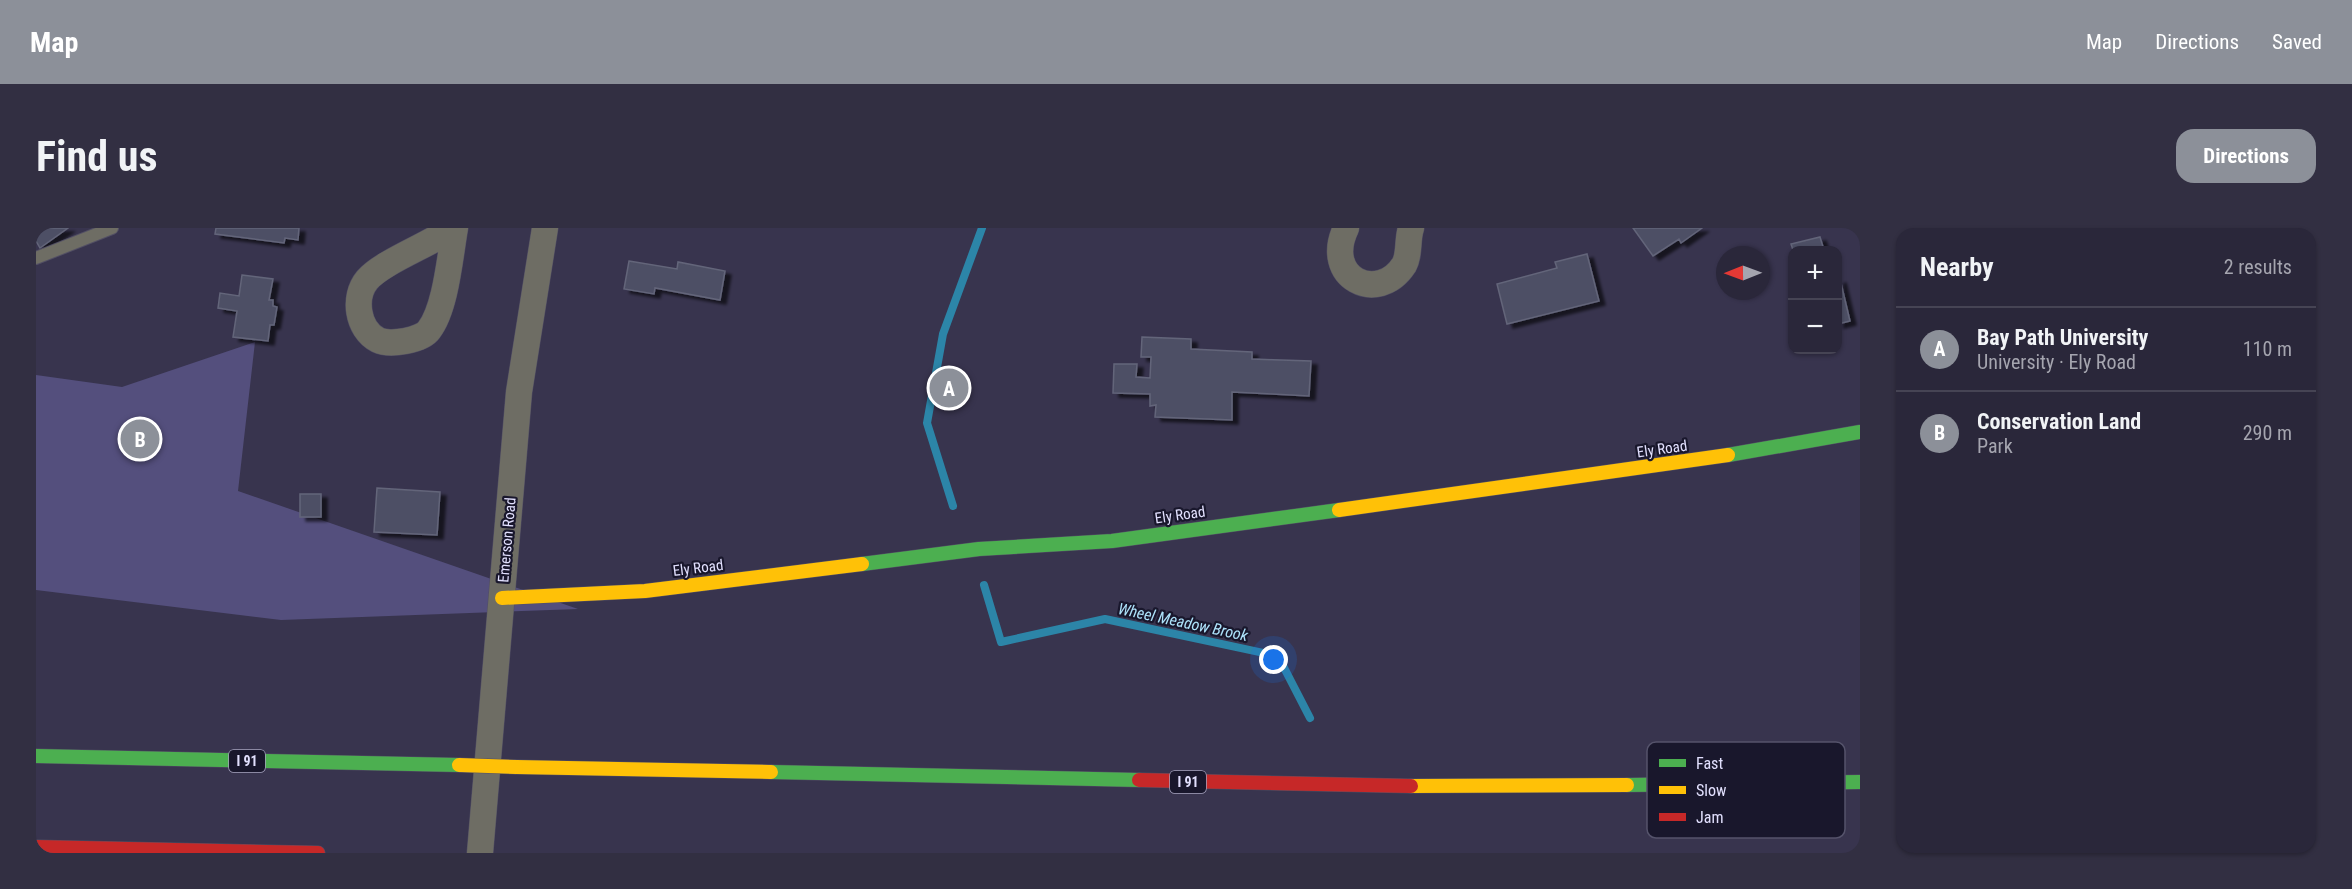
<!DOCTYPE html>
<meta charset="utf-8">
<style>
body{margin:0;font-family:"Roboto Condensed",sans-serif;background:#322f42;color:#f1f3f6}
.controls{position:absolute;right:18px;top:18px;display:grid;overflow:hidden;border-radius:12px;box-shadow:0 2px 4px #0004}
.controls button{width:54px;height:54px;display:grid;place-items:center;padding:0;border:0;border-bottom:2px solid #464454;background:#2a273a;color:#f1f3f6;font:30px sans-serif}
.compass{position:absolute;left:1680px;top:18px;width:54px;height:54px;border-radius:50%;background:#2a273a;box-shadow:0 2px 4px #0004;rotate:269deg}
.you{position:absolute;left:1238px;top:432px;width:21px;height:21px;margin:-15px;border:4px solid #fff;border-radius:50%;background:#1a73e8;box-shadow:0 0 0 9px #1a73e833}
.badge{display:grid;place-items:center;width:39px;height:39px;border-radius:50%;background:#8c9099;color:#fff;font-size:20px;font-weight:700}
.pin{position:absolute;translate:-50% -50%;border:3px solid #fff;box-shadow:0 2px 6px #0006}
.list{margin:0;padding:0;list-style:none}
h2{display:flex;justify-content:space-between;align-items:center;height:78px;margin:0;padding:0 24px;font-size:26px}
h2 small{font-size:20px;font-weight:400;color:#a5a5af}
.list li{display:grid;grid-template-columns:39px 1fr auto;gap:18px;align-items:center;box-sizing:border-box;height:84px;padding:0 24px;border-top:2px solid #464454}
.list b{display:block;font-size:22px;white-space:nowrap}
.list p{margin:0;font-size:20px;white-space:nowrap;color:#a5a5af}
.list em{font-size:20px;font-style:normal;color:#a5a5af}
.map{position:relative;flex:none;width:1824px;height:625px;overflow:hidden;border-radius:18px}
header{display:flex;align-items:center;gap:36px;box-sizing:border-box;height:84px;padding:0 30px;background:#8c9099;color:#fff}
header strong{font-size:28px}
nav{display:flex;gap:33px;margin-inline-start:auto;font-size:21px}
.intro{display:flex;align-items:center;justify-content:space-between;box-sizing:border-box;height:144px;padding:0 36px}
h1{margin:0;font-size:42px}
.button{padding:15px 27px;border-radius:18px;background:#8c9099;color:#fff;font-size:21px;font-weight:700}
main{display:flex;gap:36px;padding:0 36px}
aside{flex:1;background:#2a273a;border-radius:18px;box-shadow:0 2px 4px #0004}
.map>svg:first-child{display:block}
.green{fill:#544f7d}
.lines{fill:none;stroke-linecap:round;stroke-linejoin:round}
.stream{stroke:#2c85a8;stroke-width:8}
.building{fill:#4e5065;stroke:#63657a;stroke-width:1.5;filter:url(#shadow)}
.lane-casing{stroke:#524f64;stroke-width:14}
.street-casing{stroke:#524f64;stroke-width:27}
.fast-casing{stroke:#524f64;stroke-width:15}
.slow-casing{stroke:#524f64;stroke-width:15}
.jam-casing{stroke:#524f64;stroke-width:15}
.lane{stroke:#6e6d64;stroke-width:12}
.street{stroke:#6e6d64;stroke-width:26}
.fast{stroke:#4caf50;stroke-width:14}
.slow{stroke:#ffc107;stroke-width:14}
.jam{stroke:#c62828;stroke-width:14}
.slow-bridge-casing{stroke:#524f64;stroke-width:15;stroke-linecap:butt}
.slow-bridge{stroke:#ffc107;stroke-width:14}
.labels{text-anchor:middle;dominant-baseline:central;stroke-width:4.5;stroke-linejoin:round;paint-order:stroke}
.shield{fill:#19172c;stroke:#a6a4bf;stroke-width:1.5}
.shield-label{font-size:14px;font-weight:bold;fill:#e2e0fe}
.street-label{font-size:15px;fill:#e2e0fe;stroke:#19172c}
.water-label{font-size:16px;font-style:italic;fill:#aee3fb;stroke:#19172c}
.key{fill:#19172c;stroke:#55536b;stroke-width:1.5}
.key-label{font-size:16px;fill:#e2e0fe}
</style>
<header>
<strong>Map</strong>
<nav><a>Map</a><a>Directions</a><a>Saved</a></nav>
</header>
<div class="intro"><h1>Find us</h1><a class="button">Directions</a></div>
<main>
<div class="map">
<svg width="1824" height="625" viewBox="0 0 1824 625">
<defs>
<filter id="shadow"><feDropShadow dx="6" dy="4" stdDeviation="1.5" flood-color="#0009"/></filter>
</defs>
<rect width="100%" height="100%" fill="#38344e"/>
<path class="green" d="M219,114L202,263L542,381L245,392L0,362V147L86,159Z"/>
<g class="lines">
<path class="stream" d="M917,278L891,195L907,106L946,0
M948,357L965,414L1069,391L1242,428L1274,490"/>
</g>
<path class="building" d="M0,0H32L4,20L0,13Z
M180,0H263L262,12L249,10L248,15L179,6Z
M1597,0H1666L1645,15L1643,11L1617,28Z
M1784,9L1788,22H1757L1755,16Z
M1551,26L1563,73L1471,96L1461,56L1521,40L1519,34Z
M593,33L641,41L642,34L689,43L684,72L619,60L618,66L588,61Z
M206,47L237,51L233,72H237V78L241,79L238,97H234L232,113L197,109L201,83L182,80L184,65L203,68Z
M1804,51L1814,93L1802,96V52Z
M1106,109L1155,111V121L1216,124V131L1275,133L1273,168L1196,164V192L1119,189L1120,177L1114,178V166L1077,165L1078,136H1101L1100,149L1114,150L1115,129H1105Z
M341,260L404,264L401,307L338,304Z
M264,266H285V289H264Z"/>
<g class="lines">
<defs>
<path id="lane" d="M0,30L76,0"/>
<path id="street" d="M417,0C395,16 346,34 331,52C317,69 321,101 342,112C354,118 386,112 393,102C410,80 414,28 419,0
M1310,0C1286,50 1342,77 1368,37C1374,27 1371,11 1375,0
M444,625L483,164L509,0"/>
<path id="fast" d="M1692,227L1824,204
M826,336L943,321L1076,313L1303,282
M0,528L423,537
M735,544L1103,552
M1591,557L1824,554"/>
<path id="slow" d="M1303,282L1692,227
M466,370L609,363L826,336
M480,539L735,544
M1375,558L1591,557"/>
<path id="jam" d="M1103,552L1375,558
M0,619L282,625"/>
</defs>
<use href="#lane" class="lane-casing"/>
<use href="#street" class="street-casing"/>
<use href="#fast" class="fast-casing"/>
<use href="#slow" class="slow-casing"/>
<use href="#jam" class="jam-casing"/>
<use href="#lane" class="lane"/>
<use href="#street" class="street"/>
<use href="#fast" class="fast"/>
<use href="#slow" class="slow"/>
<use href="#jam" class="jam"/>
<defs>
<path id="slow-bridge" d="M423,537L480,539"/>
</defs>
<use href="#slow-bridge" class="slow-bridge-casing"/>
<use href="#slow-bridge" class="slow-bridge"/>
</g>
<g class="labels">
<g class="shield">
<rect x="193" y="522" width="36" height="22" rx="4.5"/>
<rect x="1134" y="543" width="36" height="22" rx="4.5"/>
</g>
<g class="shield-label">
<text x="211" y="533">I 91</text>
<text x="1152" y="554">I 91</text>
</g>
<g class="street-label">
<text transform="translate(1626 221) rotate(-8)">Ely Road</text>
<text transform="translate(1144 287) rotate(-8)">Ely Road</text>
<text transform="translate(471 312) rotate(-85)">Emerson Road</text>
<text transform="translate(662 340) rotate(-7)">Ely Road</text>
</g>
<g class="water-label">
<text transform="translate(1147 394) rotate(12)">Wheel Meadow Brook</text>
</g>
</g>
<rect x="1611" y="514" width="198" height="96" rx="9" class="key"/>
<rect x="1623" y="531" width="27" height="8" fill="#4caf50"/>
<rect x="1623" y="558" width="27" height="8" fill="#ffc107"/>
<rect x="1623" y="585" width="27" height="8" fill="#c62828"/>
<g class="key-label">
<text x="1660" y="541">Fast</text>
<text x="1660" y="568">Slow</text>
<text x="1660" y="595">Jam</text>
</g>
</svg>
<div class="controls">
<button>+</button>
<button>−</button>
</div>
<svg class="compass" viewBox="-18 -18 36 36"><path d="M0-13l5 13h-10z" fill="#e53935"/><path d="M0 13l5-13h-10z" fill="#a5a5af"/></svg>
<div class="you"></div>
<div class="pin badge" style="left:913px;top:160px">A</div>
<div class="pin badge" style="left:104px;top:211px">B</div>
</div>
<aside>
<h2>Nearby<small>2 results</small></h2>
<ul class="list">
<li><span class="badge">A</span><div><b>Bay Path University</b><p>University · Ely Road</p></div><em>110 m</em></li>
<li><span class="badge">B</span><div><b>Conservation Land</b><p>Park</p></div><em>290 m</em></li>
</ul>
</aside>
</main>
